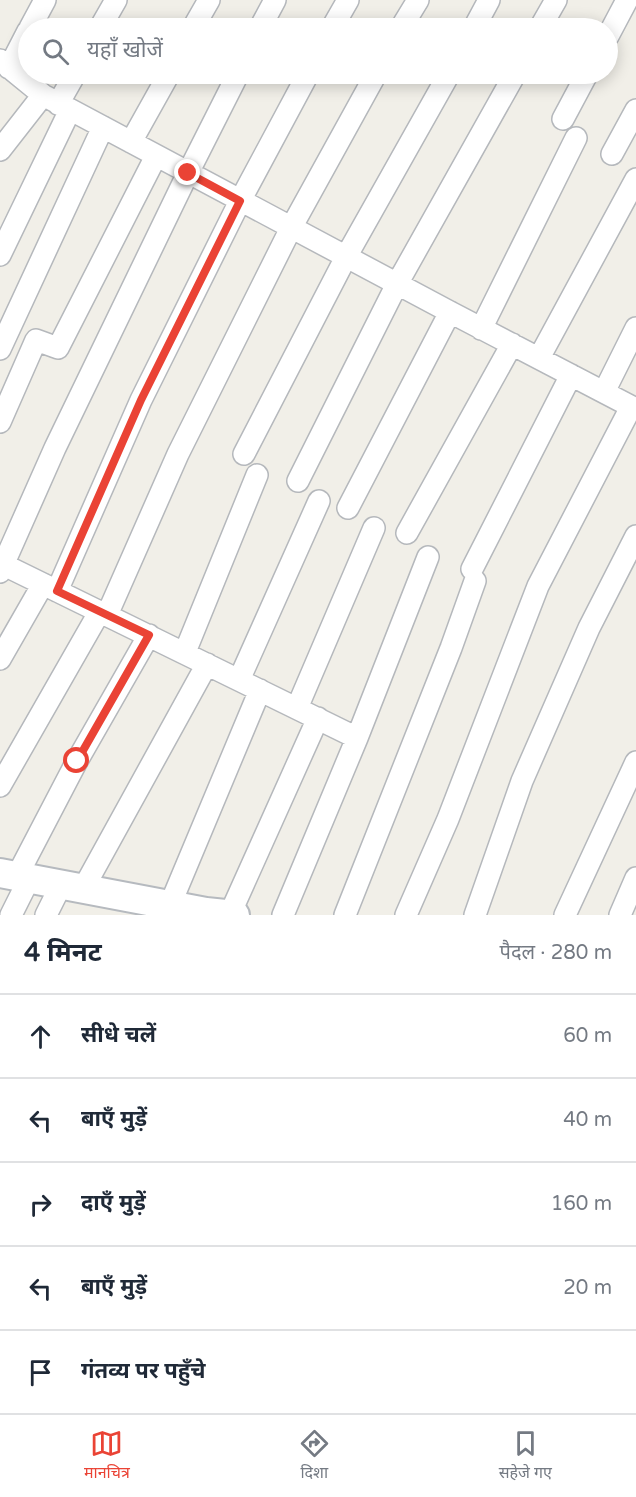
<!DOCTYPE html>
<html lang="hi">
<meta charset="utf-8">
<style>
body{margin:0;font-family:"Varela Round","Noto Sans Devanagari",sans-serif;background:#f6f6f7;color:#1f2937}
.stop{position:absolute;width:18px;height:18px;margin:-14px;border:4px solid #ea4335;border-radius:50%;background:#fff}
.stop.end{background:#ea4335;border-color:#fff;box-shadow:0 2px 6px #0008}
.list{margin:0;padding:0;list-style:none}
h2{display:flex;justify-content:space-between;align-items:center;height:78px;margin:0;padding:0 24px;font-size:26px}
h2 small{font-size:20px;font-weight:400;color:#747a83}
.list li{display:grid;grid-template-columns:39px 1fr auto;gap:18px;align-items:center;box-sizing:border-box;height:84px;padding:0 24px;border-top:2px solid #e0e1e3}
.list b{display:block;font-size:22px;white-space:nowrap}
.list em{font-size:20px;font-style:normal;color:#747a83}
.icon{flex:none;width:33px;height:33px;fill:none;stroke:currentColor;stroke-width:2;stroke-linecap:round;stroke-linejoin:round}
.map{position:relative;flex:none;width:636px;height:915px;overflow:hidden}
.search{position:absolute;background:#fff;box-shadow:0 3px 15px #0003;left:18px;right:18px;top:18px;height:66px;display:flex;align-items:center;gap:15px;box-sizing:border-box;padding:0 21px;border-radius:33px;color:#747a83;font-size:22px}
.sheet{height:498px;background:#fff}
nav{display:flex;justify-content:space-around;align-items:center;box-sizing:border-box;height:84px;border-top:2px solid #e0e1e3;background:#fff;font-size:16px;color:#747a83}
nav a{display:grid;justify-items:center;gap:3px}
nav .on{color:#ea4335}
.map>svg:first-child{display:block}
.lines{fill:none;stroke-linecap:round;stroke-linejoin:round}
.minor-casing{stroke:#b5b8bc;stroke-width:24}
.secondary-casing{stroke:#b6babf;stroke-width:32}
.minor{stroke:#fff;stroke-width:21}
.secondary{stroke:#fff;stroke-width:28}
.route{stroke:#ea4335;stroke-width:8}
</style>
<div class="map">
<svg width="636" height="915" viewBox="0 0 636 915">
<rect width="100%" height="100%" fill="#f1efe8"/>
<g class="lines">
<defs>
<path id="minor" d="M30,28L45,0
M100,28L116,0
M193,28L209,0
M260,28L275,0
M332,28L348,0
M401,28L418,0
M474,28L489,0
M540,28L556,0
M608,36L627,0
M0,60L43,95L450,312L636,409
M9,68L28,31
M58,104L75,74
M563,119L587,74
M131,142L169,74
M0,150L43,95
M612,154L636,110
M0,255L70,110
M481,329L576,138
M0,349L103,127
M539,358L636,179
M604,392L636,328
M0,422L36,340L58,348L156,156
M244,454L346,257L449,74
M298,481L397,284L515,74
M348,508L450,312
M407,533L512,344
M0,563L357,738
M472,569L571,375
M0,572L55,448L188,173L238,74
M57,591L141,400L240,201L308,74
M107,615L178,454L291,228L376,74
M185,652L257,475
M0,659L43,584
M239,680L319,501
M297,708L374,528
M0,786L100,611
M17,876L77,761L149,635
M83,889L207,664
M170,905L260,690
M230,914L318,718
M11,915L29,879
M46,915L61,885
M283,915L357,738L428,557
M345,915L451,648L475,581
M406,915L448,819L538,586L631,407
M475,915L522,781L589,628L636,536
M565,915L636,762
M620,915L636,878"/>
<path id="secondary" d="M0,873L206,912L235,915"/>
</defs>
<use href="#minor" class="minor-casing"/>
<use href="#secondary" class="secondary-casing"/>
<use href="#minor" class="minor"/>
<use href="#secondary" class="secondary"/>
</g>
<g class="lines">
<path class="route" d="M77,761L149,635L57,591L141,400L240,201L188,173"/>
</g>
</svg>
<div class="stop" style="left:77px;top:761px"></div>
<div class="stop end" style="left:188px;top:173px"></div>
<div class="search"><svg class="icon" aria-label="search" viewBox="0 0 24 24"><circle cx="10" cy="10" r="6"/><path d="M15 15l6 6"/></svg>यहाँ खोजें</div>
</div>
<section class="sheet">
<h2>4 मिनट<small>पैदल · 280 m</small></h2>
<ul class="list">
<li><svg class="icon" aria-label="ahead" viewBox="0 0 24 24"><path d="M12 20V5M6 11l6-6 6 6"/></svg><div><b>सीधे चलें</b></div><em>60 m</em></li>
<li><svg class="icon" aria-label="left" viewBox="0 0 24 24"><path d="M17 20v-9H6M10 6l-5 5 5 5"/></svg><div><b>बाएँ मुड़ें</b></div><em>40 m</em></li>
<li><svg class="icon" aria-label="right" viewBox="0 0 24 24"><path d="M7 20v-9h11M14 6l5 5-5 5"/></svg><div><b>दाएँ मुड़ें</b></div><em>160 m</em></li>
<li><svg class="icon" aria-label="left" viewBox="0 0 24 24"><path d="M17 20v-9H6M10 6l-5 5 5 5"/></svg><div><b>बाएँ मुड़ें</b></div><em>20 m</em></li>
<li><svg class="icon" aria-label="arrive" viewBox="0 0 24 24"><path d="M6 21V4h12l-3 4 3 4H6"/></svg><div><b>गंतव्य पर पहुँचे</b></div></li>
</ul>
</section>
<nav>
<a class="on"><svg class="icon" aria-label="map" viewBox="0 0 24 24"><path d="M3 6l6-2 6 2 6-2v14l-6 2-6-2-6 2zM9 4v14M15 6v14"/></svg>मानचित्र</a>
<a><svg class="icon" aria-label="directions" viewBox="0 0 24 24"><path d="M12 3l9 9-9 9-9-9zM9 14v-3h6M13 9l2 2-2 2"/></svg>दिशा</a>
<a><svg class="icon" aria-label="saved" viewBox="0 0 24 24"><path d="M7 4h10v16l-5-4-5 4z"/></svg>सहेजे गए</a>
</nav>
